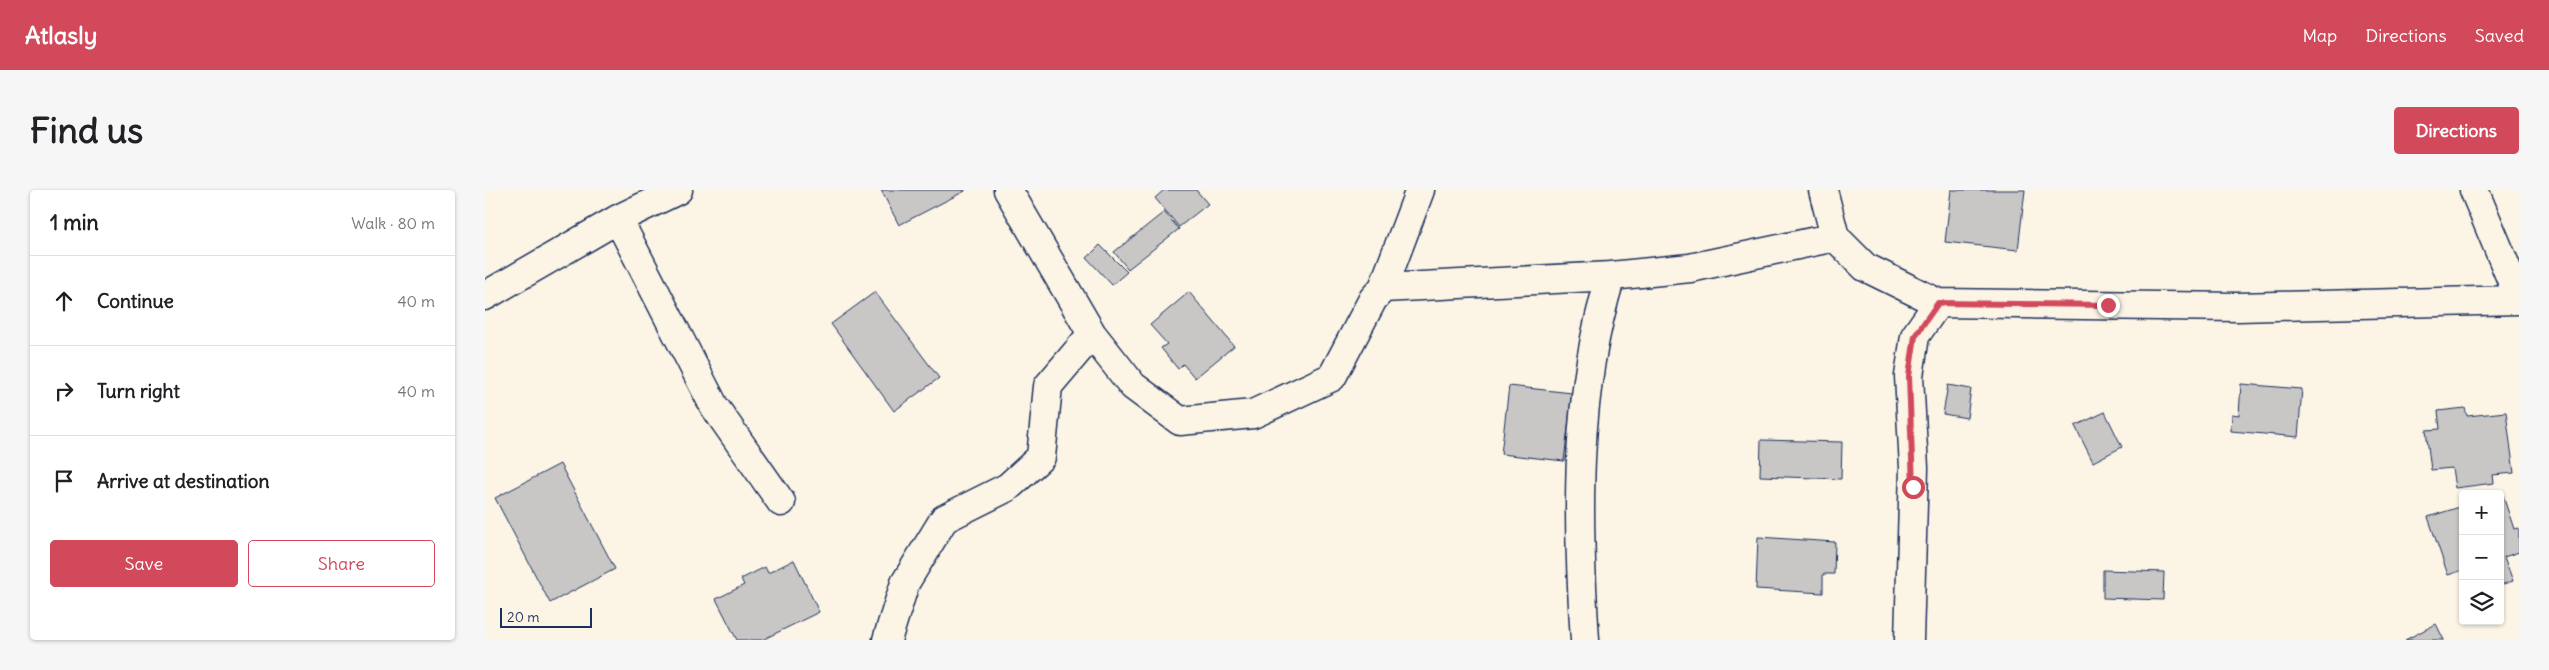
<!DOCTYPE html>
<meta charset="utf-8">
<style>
body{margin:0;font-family:Delius,sans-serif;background:#f6f6f6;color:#202124}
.controls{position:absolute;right:15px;bottom:15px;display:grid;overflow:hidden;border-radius:5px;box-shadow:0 1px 4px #0004}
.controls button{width:45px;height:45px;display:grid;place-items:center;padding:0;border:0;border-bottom:1px solid #e0e0e0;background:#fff;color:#202124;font:25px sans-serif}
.scale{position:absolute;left:15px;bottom:12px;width:92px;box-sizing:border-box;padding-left:5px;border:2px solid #1b2f5e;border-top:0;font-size:14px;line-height:18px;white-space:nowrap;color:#1b2f5e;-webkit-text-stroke:4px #fcf5e5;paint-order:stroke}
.stop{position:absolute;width:15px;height:15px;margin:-11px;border:4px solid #d1495b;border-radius:50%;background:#fff}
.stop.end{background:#d1495b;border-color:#fff;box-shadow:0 1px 5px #0008}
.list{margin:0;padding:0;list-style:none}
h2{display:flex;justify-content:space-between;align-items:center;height:65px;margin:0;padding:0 20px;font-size:21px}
h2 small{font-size:16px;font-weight:400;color:#757577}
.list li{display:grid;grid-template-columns:32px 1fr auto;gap:15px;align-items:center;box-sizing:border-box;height:90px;padding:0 20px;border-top:1px solid #e0e0e0}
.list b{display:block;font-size:19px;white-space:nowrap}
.list em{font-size:16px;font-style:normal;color:#757577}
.actions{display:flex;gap:10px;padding:15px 20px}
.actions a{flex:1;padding:11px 0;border:1px solid #d1495b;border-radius:5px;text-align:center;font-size:18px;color:#d1495b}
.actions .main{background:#d1495b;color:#fff}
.icon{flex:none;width:28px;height:28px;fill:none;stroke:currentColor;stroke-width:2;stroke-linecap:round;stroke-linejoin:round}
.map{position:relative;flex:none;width:2034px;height:450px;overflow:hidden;border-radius:5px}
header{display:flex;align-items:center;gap:30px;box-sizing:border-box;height:70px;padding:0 25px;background:#d1495b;color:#fff}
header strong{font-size:24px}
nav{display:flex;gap:28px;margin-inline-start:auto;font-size:18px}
.intro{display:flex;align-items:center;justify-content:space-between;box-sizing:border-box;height:120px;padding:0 30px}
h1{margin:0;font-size:35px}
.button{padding:12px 22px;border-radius:5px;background:#d1495b;color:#fff;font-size:18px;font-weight:700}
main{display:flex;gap:30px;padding:0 30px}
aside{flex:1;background:#fff;border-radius:5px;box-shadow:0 1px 4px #0004}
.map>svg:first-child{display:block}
.building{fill:#c8c7c6;stroke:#1b2f5e}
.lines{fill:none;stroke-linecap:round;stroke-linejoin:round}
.minor-casing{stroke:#1b2f5e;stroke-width:31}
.minor{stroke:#fcf5e5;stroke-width:28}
.route{stroke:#d1495b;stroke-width:6}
</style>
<header>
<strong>Atlasly</strong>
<nav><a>Map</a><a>Directions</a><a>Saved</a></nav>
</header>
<div class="intro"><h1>Find us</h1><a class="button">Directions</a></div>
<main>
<aside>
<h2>1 min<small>Walk · 80 m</small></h2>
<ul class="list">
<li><svg class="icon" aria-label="ahead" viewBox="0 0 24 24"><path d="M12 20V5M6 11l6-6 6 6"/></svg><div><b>Continue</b></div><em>40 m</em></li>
<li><svg class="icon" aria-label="right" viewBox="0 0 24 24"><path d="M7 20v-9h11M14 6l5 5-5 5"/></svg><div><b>Turn right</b></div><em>40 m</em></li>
<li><svg class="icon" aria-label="arrive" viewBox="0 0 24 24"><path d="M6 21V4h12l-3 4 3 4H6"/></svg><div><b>Arrive at destination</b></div></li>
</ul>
<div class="actions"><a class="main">Save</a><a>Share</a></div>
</aside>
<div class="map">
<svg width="2034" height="450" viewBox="0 0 2034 450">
<rect width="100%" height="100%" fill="#fcf5e5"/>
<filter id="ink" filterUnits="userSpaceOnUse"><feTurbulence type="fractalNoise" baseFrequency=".02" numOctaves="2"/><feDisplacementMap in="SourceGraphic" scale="10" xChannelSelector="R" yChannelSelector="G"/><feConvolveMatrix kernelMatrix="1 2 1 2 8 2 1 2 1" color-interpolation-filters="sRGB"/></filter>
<g filter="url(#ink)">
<path class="building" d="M396,0H480V1L414,35Z
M679,0H711L723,14L694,37L670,8Z
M1466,0H1540L1533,60L1460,52Z
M679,22L694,39L643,79L629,62Z
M615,55L642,82L627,95L602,68Z
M390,102L454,188L409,221L346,134Z
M704,102L749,156L710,188L698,174L693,179L676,158L682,154L665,135Z
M1756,194L1817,199L1813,247L1746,241L1747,224L1754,225Z
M1463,195L1486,199L1482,228L1458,224Z
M1024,196L1087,203L1079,271L1016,264Z
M1980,218L1982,226L2021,222L2029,283L2008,285L2009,293L1970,298L1967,278L1946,280L1941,240L1955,239L1953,221Z
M1620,222L1637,257L1608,272L1590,236Z
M1276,250L1357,252L1356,289L1275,286Z
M75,274L130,379L65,413L10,308Z
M2017,303L2029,339L2034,338V362L2019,367L2028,391L2015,395L2014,304Z
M1978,316V380L1963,385L1943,327Z
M1273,347L1350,352L1349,384H1338V403L1271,399Z
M309,370L334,422L277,450H252L231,409L259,395L256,389L280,377L283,383Z
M1618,380L1679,382L1678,410L1618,408Z
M1951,434L1959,450H1920Z"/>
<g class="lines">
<defs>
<path id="minor" d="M523,0L607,144
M1338,0L1350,47
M1989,0L2034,108
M133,29L229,216L296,312
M898,98L935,0
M0,106L133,29L193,0
M402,450L420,393L459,329L523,297L556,267L563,196L607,144L648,196L695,231L768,224L847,187L888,109L898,98L1126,86
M1100,450C1092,329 1089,203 1126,86L1205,78L1350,47L1380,77L1453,113L1753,117L2034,110
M1424,450L1429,278L1424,186L1430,146L1453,113"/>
</defs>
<use href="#minor" class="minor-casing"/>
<use href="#minor" class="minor"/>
</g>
</g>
<g class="lines" filter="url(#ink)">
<path class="route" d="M1428,297L1424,186L1430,146L1453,113L1623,115"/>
</g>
</svg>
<div class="controls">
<button>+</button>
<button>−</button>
<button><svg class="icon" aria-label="layers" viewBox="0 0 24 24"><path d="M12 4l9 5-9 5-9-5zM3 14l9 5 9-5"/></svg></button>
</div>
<div class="scale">20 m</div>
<div class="stop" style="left:1428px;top:297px"></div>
<div class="stop end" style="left:1623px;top:115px"></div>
</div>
</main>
